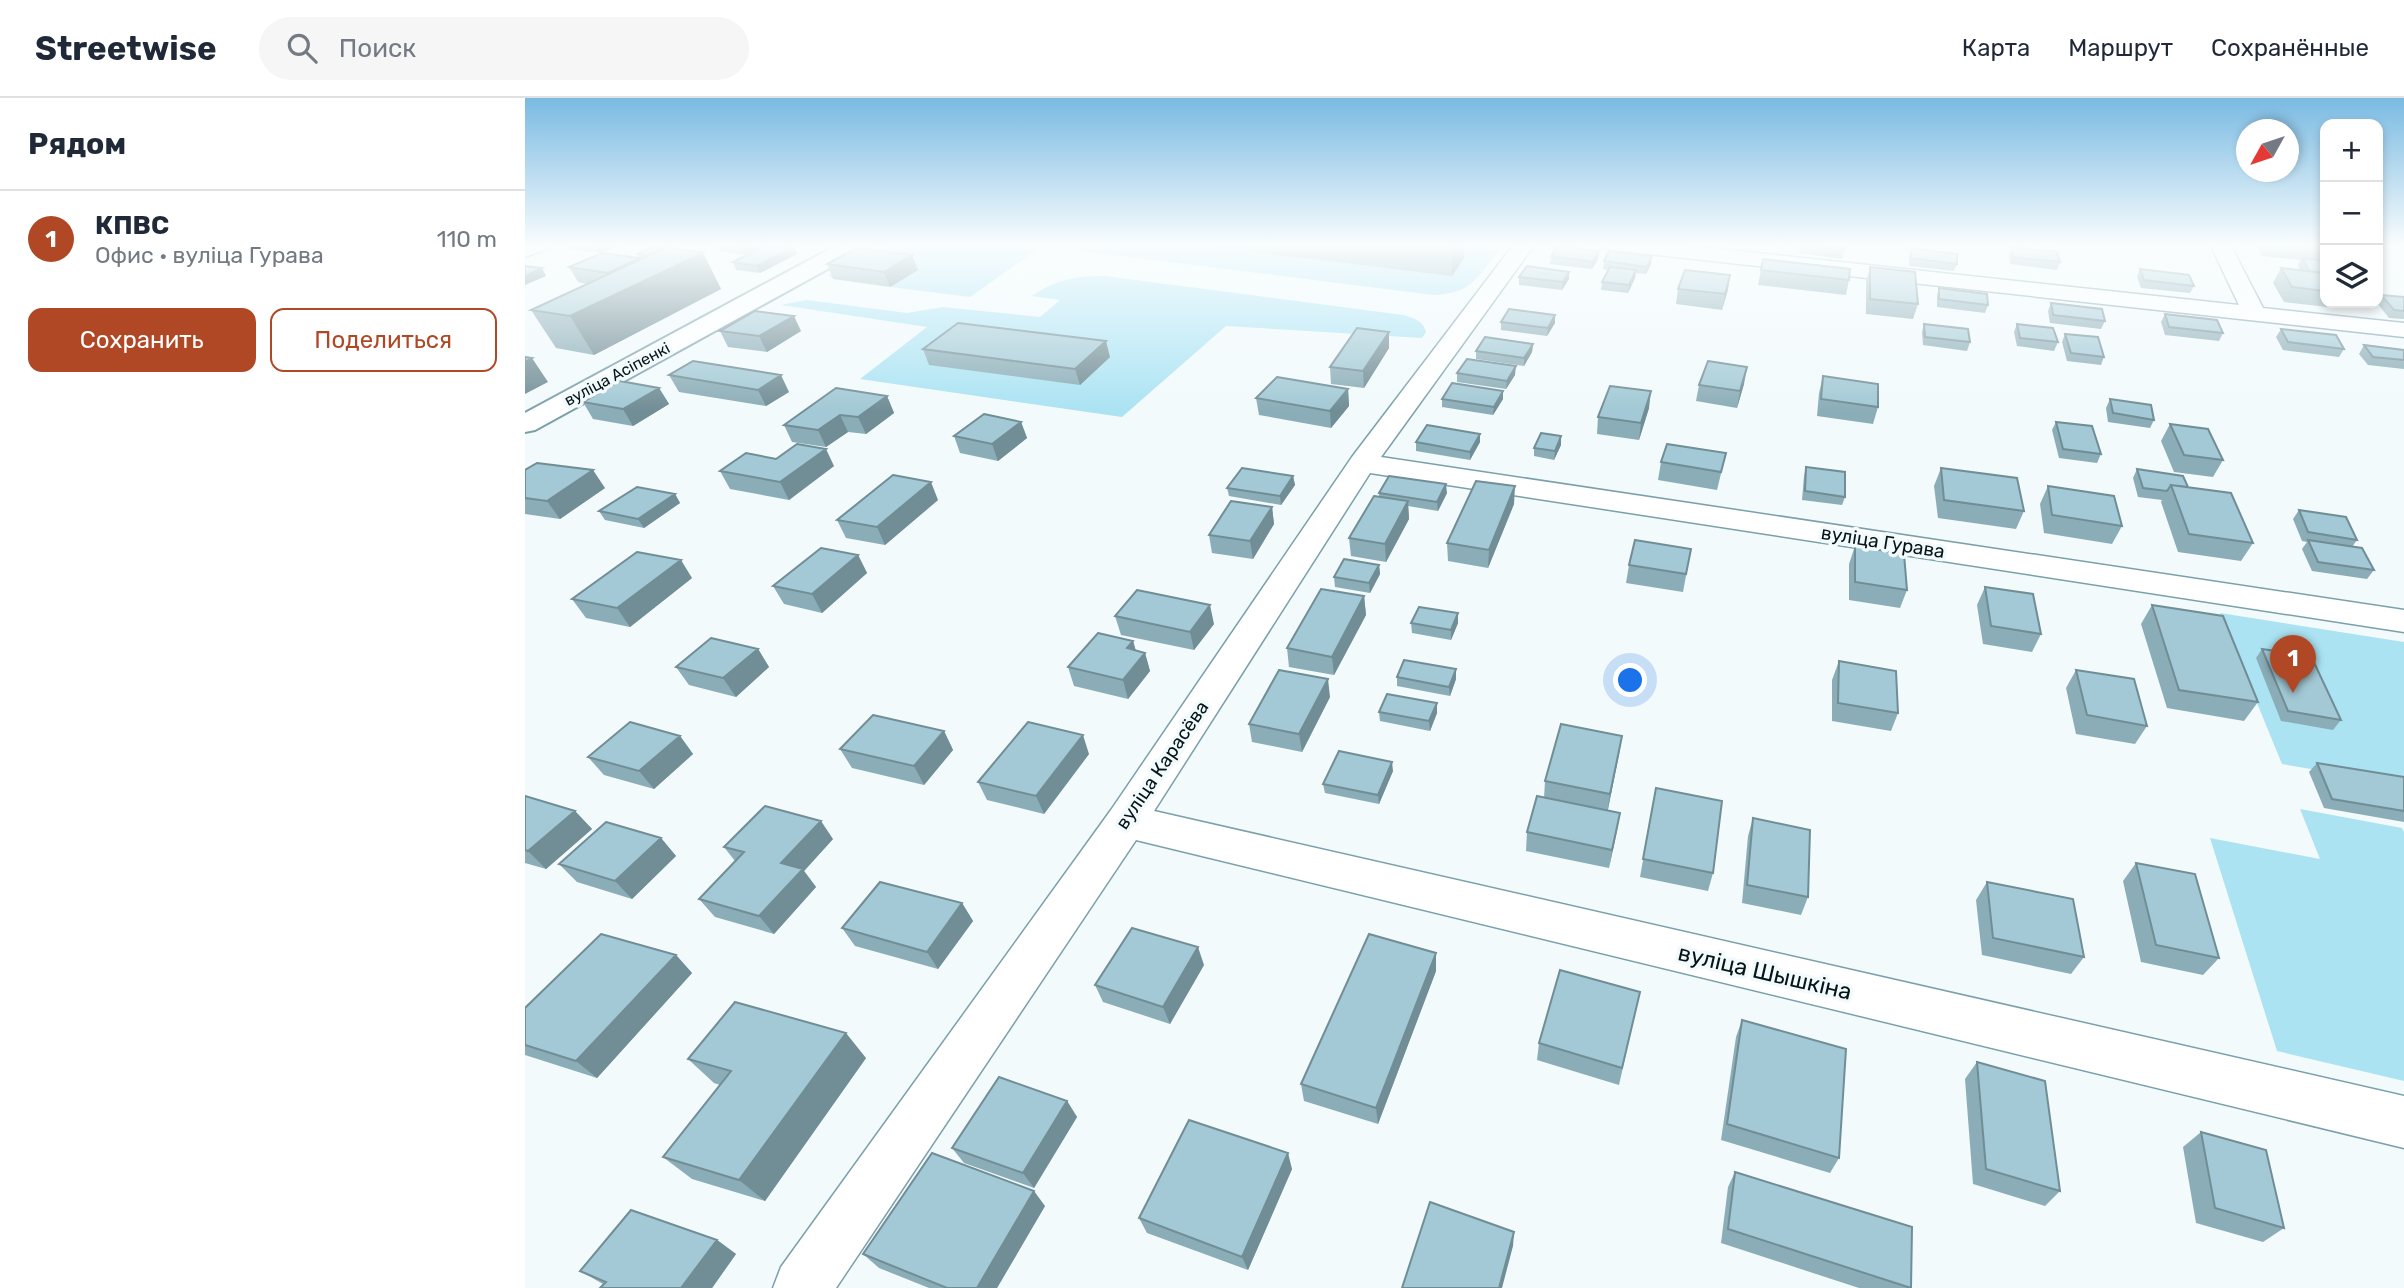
<!DOCTYPE html>
<html lang="ru">
<meta charset="utf-8">
<style>
body{margin:0;font-family:Rubik,sans-serif;background:#f6f6f7;color:#1f2937}
.controls{position:absolute;right:21px;top:21px;display:grid;overflow:hidden;border-radius:14px;box-shadow:0 4px 10px #0003}
.controls button{width:63px;height:63px;display:grid;place-items:center;padding:0;border:0;border-bottom:2px solid #e0e1e3;background:#fff;color:#1f2937;font:35px sans-serif}
.compass{position:absolute;left:1711px;top:21px;width:63px;height:63px;border-radius:50%;background:#fff;box-shadow:0 4px 10px #0003;rotate:230deg}
.you{position:absolute;left:1106px;top:583px;width:24px;height:24px;margin:-18px;border:5px solid #fff;border-radius:50%;background:#1a73e8;box-shadow:0 0 0 10px #1a73e833}
.badge{display:grid;place-items:center;width:46px;height:46px;border-radius:50%;background:#b04826;color:#fff;font-size:23px;font-weight:700}
.pin{position:absolute;translate:-50% -58px;filter:drop-shadow(0 2px 4px #0008)}
.pin::after{content:'';position:absolute;top:37px;width:24px;height:21px;background:inherit;clip-path:polygon(0 0,100% 0,50% 100%)}
.list{margin:0;padding:0;list-style:none}
h2{display:flex;justify-content:space-between;align-items:center;height:91px;margin:0;padding:0 28px;font-size:30px}
h2 small{font-size:23px;font-weight:400;color:#747a83}
.list li{display:grid;grid-template-columns:46px 1fr auto;gap:21px;align-items:center;box-sizing:border-box;height:98px;padding:0 28px;border-top:2px solid #e0e1e3}
.list b{display:block;font-size:26px;white-space:nowrap}
.list p{margin:0;font-size:23px;white-space:nowrap;color:#747a83}
.list em{font-size:23px;font-style:normal;color:#747a83}
.actions{display:flex;gap:14px;padding:21px 28px}
.actions a{flex:1;padding:16px 0;border:2px solid #b04826;border-radius:14px;text-align:center;font-size:24px;color:#b04826}
.actions .main{background:#b04826;color:#fff}
.icon{flex:none;width:38px;height:38px;fill:none;stroke:currentColor;stroke-width:2;stroke-linecap:round;stroke-linejoin:round}
.map{position:relative;flex:none;width:1879px;height:1190px;overflow:hidden}
header{display:flex;align-items:center;gap:42px;box-sizing:border-box;height:98px;padding:0 35px;background:#fff;border-bottom:2px solid #e0e1e3}
header strong{font-size:33px}
nav{display:flex;gap:38px;margin-inline-start:auto;font-size:24px}
.search{width:490px;height:63px;background:#f6f6f7;display:flex;align-items:center;gap:18px;box-sizing:border-box;padding:0 24px;border-radius:38px;color:#747a83;font-size:26px}
main{display:flex}
aside{flex:1;background:#fff}
.map>svg:first-child{display:block}
.green{fill:#abe3f3}
.lines{fill:none;stroke-linecap:round;stroke-linejoin:round}
.minor-casing{stroke:#7aa0ab;stroke-width:3}
.secondary-casing{stroke:#7aa0ab;stroke-width:4}
.minor{fill:#fff;fill-rule:evenodd}
.secondary{fill:#fff;fill-rule:evenodd}
.wall{fill:#8badb7}
.shaded-wall{fill:#718d95}
.building{fill:#a2c9d5;stroke:#718d95;stroke-width:2}
.labels{text-anchor:middle;dominant-baseline:central;stroke-width:7;stroke-linejoin:round;paint-order:stroke}
.far-street-label{font-size:16px;fill:#061519;stroke:#f2fafc}
.street-label{font-size:19px;fill:#061519;stroke:#f2fafc}
.near-street-label{font-size:23px;fill:#061519;stroke:#f2fafc}
</style>
<header>
<strong>Streetwise</strong>
<div class="search"><svg class="icon" aria-label="search" viewBox="0 0 24 24"><circle cx="10" cy="10" r="6"/><path d="M15 15l6 6"/></svg>Поиск</div>
<nav><a>Карта</a><a>Маршрут</a><a>Сохранённые</a></nav>
</header>
<main>
<aside>
<h2>Рядом<small></small></h2>
<ul class="list">
<li><span class="badge">1</span><div><b>КПВС</b><p>Офис · вуліца Гурава</p></div><em>110 m</em></li>
</ul>
<div class="actions"><a class="main">Сохранить</a><a>Поделиться</a></div>
</aside>
<div class="map">
<svg width="1879" height="1190" viewBox="0 0 1879 1190">
<rect width="100%" height="100%" fill="#f2fafc"/>
<path class="green" d="M369,146H971L973,153C952,180 946,196 908,197L517,148L445,199L365,189L391,172L337,164L308,181L303,177L333,159Z
M580,178L878,217C888,220 898,222 901,234L897,240L701,228L597,319L335,281L402,229L256,207L282,202L382,215L418,209L515,219L535,202L507,198C529,182 553,177 580,178Z
M1695,515L1879,544V687L1757,666Z
M1775,711L1877,730L1879,734V983L1752,953L1685,740L1795,761Z"/>
<g class="lines">
<defs>
<path id="minor" d="M0,146H27L24,150L0,159Z
M989,146H1010L856,359L1879,512V534L845,375L629,713L1879,998V1050L611,742L311,1190H248L256,1169L586,712L827,359Z
M1077,146H1148L1714,207L1685,146H1705L1738,210L1879,225V239L1087,152Z"/>
<path id="secondary" d="M314,146H341L339,151L10,332L0,334V315Z"/>
</defs>
<use href="#minor" class="minor-casing"/>
<use href="#secondary" class="secondary-casing"/>
<use href="#minor" class="minor"/>
<use href="#secondary" class="secondary"/>
</g>
<path class="wall" d="M41,146H96L77,155L115,160V161L113,156L151,151L178,155L196,191L69,257L31,250L6,212L62,186L53,184L44,169L76,155L44,151Z
M190,146H229L231,151L220,157L195,153L192,147Z
M662,146H939V160L927,178Z
M1276,146H1320L1317,161L1274,155Z
M1504,146H1529L1528,149Z
M1730,146H1800V205H1805L1802,209L1759,204L1748,185L1756,170L1775,172L1773,167L1776,162L1737,158Z
M1487,149L1535,164L1532,172L1485,166L1484,156Z
M1387,150L1432,166L1429,173L1384,168V158Z
M1074,153L1073,161L1067,171L1025,166L1026,158Z
M272,156L235,175L211,172L208,164Z
M1238,162L1324,182L1321,197L1233,187Z
M1079,163L1126,166L1121,176L1111,175L1110,180L1103,195L1076,192L1077,184L1083,172L1078,171Z
M302,166L393,172L365,189L308,181Z
M1345,169L1393,206L1388,221L1341,216V184Z
M1615,171L1669,188L1665,195L1616,190L1612,179Z
M1044,174V181L1037,192L994,187V179Z
M1205,177L1197,212L1151,206L1153,191Z
M1414,190L1463,207L1460,215L1412,209V197Z
M1856,197L1879,199V221L1864,220L1852,205Z
M1526,205L1580,223L1576,231L1525,225L1523,213Z
M1640,216L1698,235L1694,243L1640,237L1636,224Z
M1030,217V225L1022,238L976,232V224Z
M1399,226L1445,244L1442,253L1398,247L1397,234Z
M1492,226L1533,244L1529,253L1492,248L1489,234Z
M1756,231L1819,251L1814,259L1758,252L1751,239Z
M195,233H276L242,254L203,249Z
M1540,236L1579,259L1576,267L1542,263L1537,244Z
M1008,246L1007,254L999,268L951,261V253Z
M1839,247L1879,252V271L1843,267L1834,256Z
M864,250L839,290L806,286L805,269Z
M398,251L585,259L555,287L404,267Z
M932,275L990,277L981,291L932,284Z
M144,277L264,294L241,308L154,294Z
M1298,278L1353,309L1348,326L1292,318L1294,295Z
M1219,286L1212,310L1171,303L1174,287Z
M134,290L144,306L108,328L68,321L58,304Z
M823,291L824,308L806,330L734,317L731,300Z
M978,293V301L968,317L917,309V301Z
M362,298L369,315L341,336L323,334L301,349L267,344L259,327Z
M1585,301L1629,322L1625,330L1583,324L1581,310Z
M1124,310L1114,342L1072,336L1073,319Z
M496,324L502,340L473,363L435,355L429,338Z
M1531,324L1576,356L1572,365L1534,360L1527,332Z
M1645,326L1698,362L1688,379L1649,374L1636,343Z
M891,344H955L945,362L891,353Z
M1036,347L1029,362L1009,358V350Z
M1201,355L1192,392L1133,382L1136,364Z
M251,361L309,368L264,402L205,391L195,373Z
M1281,369L1320,399L1317,407L1277,402L1279,378Z
M1416,370L1499,413L1491,431L1413,420L1409,388Z
M1612,371L1663,389L1728,445L1716,463L1653,454L1636,404L1637,402L1613,399L1608,380Z
M0,372L80,390L35,421L0,416Z
M768,378L770,387L756,407L704,398L702,390Z
M1523,388L1597,428L1587,446L1519,435L1515,406Z
M854,395H922L913,413L883,408L884,421L861,464L826,458L824,440L854,399Z
M150,396L155,405L119,430L80,422L74,413Z
M413,402L360,447L321,440L312,422Z
M989,406L963,470L923,463L922,445Z
M747,409L749,426L728,461L687,455L684,437Z
M1774,412L1832,442L1827,449L1849,472L1842,481L1787,473L1777,451L1782,444L1777,443L1768,421Z
M1330,448L1382,492L1375,510L1324,502V466Z
M1166,451L1158,494L1101,485L1104,467Z
M333,457L342,475L297,515L259,506L248,488Z
M854,467L855,476L845,495L810,489L809,479Z
M167,480L105,529L61,520L47,501Z
M1460,489L1516,536L1507,554L1458,546L1452,507Z
M839,498L841,517L809,577L764,569L762,550Z
M1627,507L1733,604L1719,623L1642,610L1616,526Z
M933,515V525L926,542L887,535L886,525Z
M590,518L689,526L669,552L596,537Z
M608,543L611,553L620,555L625,573L603,601L549,588L543,569Z
M233,551L244,569L211,599L164,587L151,569Z
M1737,551L1816,622L1808,632L1756,623L1731,560Z
M1314,563L1373,615L1366,633L1307,623V582Z
M931,571V581L925,598L872,588V579Z
M1551,572L1622,628L1610,646L1551,636L1541,590Z
M805,599L777,654L727,644L724,626Z
M912,605V615L905,633L855,623L854,614Z
M419,633L428,652L399,687L327,670L315,651Z
M155,638L168,656L129,691L79,677L63,659Z
M1097,638L1083,712L1095,715L1084,770L1001,753L1002,734L1019,700L1020,683Z
M564,656L519,716L462,702L453,684Z
M1792,665L1879,679V724L1799,710L1784,674Z
M868,673L854,706L800,695L798,686Z
M1131,690L1188,775L1183,793L1115,779Z
M0,698L50,713L67,731L21,771L0,765Z
M1228,720L1283,799L1276,817L1217,805L1223,738Z
M136,740L151,758L107,801L52,784L34,766Z
M308,741L279,773L291,789L249,836L190,819L174,801L210,763L199,749Z
M1611,765L1694,860L1678,877L1616,864L1598,783Z
M1462,784L1559,859L1546,876L1457,857L1451,802Z
M437,805L448,823L413,871L330,848L317,830Z
M151,857L167,875L72,980L0,957V910Z
M679,867L645,926L578,904L570,887Z
M911,873L853,1026L779,1003L776,986Z
M1115,894L1094,987L1012,962L1014,945Z
M1217,922L1314,1060L1305,1075L1196,1042L1211,939Z
M341,960L240,1103L167,1081L138,1059L195,987L189,985L163,961Z
M1452,964L1535,1093L1520,1108L1448,1086L1440,981Z
M542,1003L552,1019L509,1090L439,1065L427,1050Z
M1676,1034L1759,1130L1738,1144L1671,1125L1658,1049Z
M767,1071L723,1172L622,1135L614,1120Z
M1210,1074L1386,1190H1334L1196,1145L1203,1089Z
M520,1108L472,1190H404L354,1170L338,1156Z
M192,1142L211,1156L187,1190H75L78,1186L55,1173Z"/>
<path class="shaded-wall" d="M71,146H96L76,155Z
M223,146H229L231,151L220,157L217,149Z
M927,146H939V160L927,178Z
M269,149L272,156L235,175L231,168Z
M1074,153L1073,161L1067,171L1068,164Z
M178,155L196,191L69,257L45,218Z
M387,157L393,172L365,189L359,174Z
M1127,158L1126,166L1121,176L1122,169Z
M17,170L21,178L0,187V178Z
M1111,172L1110,180L1103,195L1104,187Z
M1044,174V181L1037,192L1038,184Z
M1205,177L1203,192L1197,212L1200,196Z
M1030,217V225L1022,238L1023,230Z
M269,218L276,233L242,254L234,238Z
M864,234V250L839,290L838,273Z
M581,243L585,259L555,287L550,271Z
M1008,246L1007,254L999,268V260Z
M7,260L23,284L0,296V264Z
M991,268L990,277L981,291L982,283Z
M1222,269L1219,286L1212,310L1215,293Z
M256,277L264,294L241,308L233,292Z
M134,290L144,306L108,328L98,311Z
M823,291L824,308L806,330L805,313Z
M978,293V301L968,317L969,309Z
M1126,293L1124,310L1114,342L1116,325Z
M362,298L369,315L341,336L333,319Z
M315,317L323,334L301,349L293,332Z
M496,324L502,340L473,363L467,346Z
M955,336V344L945,362V354Z
M1036,338V347L1029,362L1030,353Z
M301,351L309,368L264,402L255,384Z
M68,372L80,390L35,421L22,403Z
M768,378L770,387L756,407L755,398Z
M406,384L413,402L360,447L352,429Z
M921,386L922,395L913,413L912,404Z
M990,388L989,406L963,470L964,452Z
M150,396L155,405L119,430L113,421Z
M883,403L884,421L861,464L860,446Z
M747,409L749,426L728,461L725,443Z
M333,457L342,475L297,515L287,496Z
M156,462L167,480L105,529L92,510Z
M854,467L855,476L845,495L844,485Z
M839,498L841,517L809,577L807,559Z
M685,507L689,526L669,552L665,534Z
M933,515V525L926,542V532Z
M608,543L613,561L602,550Z
M233,551L244,569L211,599L198,580Z
M620,555L625,573L603,601L598,582Z
M931,571V581L925,598L924,589Z
M803,581L805,599L777,654L774,636Z
M912,605V615L905,633L904,623Z
M419,633L428,652L399,687L389,668Z
M558,637L564,656L519,716L511,698Z
M155,638L168,656L129,691L114,673Z
M1097,638L1094,657L1082,715L1085,696Z
M867,664L868,673L854,706L853,697Z
M50,713L67,731L21,771L3,753Z
M1095,715L1092,733L1084,770L1087,752Z
M296,723L308,741L279,773L291,789L249,836L234,818L256,765Z
M136,740L151,758L107,801L90,783Z
M437,805L448,823L413,871L402,854Z
M673,849L679,867L645,926L638,909Z
M911,855V873L853,1026L851,1010Z
M151,857L167,875L72,980L51,963Z
M321,935L341,960L240,1103L214,1082Z
M542,1003L552,1019L509,1090L498,1075Z
M763,1055L767,1071L723,1172L717,1159Z
M509,1093L520,1108L472,1190H452Z
M989,1134L988,1148L977,1190H974Z
M192,1142L211,1156L187,1190H156Z"/>
<path class="building" d="M133,146H148L124,157L113,156Z
M196,146H223L217,149Z
M244,146L269,149L231,168L208,164Z
M1276,146H1320L1319,153L1275,148Z
M1777,146H1800V149Z
M1032,148L1074,153L1068,164L1026,158Z
M142,149L178,155L45,218L6,212Z
M1487,149L1532,154L1535,164L1488,159Z
M331,150L387,157L359,174L302,166Z
M1387,150L1432,156V166L1386,160Z
M1084,153L1127,158L1122,169L1079,163Z
M77,155L115,160L83,175L44,169Z
M1777,160L1800,163V177L1798,175L1784,173Z
M1238,161L1325,171L1324,182L1236,172Z
M0,168L17,170L0,178Z
M1002,168L1044,174L1038,184L994,179Z
M1085,169L1111,172L1104,187L1077,184Z
M1345,169L1390,174L1393,206L1345,201Z
M1756,170L1798,175L1800,178V193L1767,189Z
M1615,171L1664,177L1669,188L1619,182Z
M1160,172L1205,177L1200,196L1153,191Z
M1414,190L1462,196L1463,207L1414,201Z
M1856,197L1879,199V213L1869,212Z
M1526,205L1577,211L1580,223L1528,217Z
M984,211L1030,217L1023,230L976,224Z
M230,213L269,218L234,238L195,233Z
M1640,216L1692,222L1698,235L1644,229Z
M433,225L581,243L550,271L398,251Z
M1399,226L1443,231L1445,244L1400,239Z
M1492,226L1528,230L1533,244L1495,240Z
M832,230L864,234L838,273L805,269Z
M1756,231L1811,237L1819,251L1763,244Z
M1540,236L1573,239L1579,259L1546,255Z
M960,239L1008,246L999,260L951,253Z
M1839,247L1879,252V262L1848,259Z
M0,259L7,260L0,264Z
M942,261L991,268L982,283L932,275Z
M168,263L256,277L233,292L144,277Z
M1183,263L1222,269L1215,293L1174,287Z
M1298,278L1353,286V309L1296,301Z
M752,279L823,291L805,313L731,300Z
M95,283L134,290L98,311L58,304Z
M927,285L978,293L969,309L917,301Z
M1085,288L1126,293L1116,325L1073,319Z
M311,290L362,298L333,319L315,317L293,332L259,327Z
M1585,301L1626,307L1629,322L1588,315Z
M459,316L496,324L467,346L429,338Z
M1531,324L1567,328L1576,356L1538,351Z
M1645,326L1683,331L1698,362L1659,357Z
M902,327L955,336L945,354L891,344Z
M1016,335L1036,338L1030,353L1009,350Z
M272,346L301,351L255,384L195,373L221,355L251,361Z
M1142,346L1201,355L1196,374L1136,364Z
M12,365L68,372L22,403L0,400V372Z
M1281,369L1320,374V399L1280,393Z
M717,370L768,378L755,398L702,390Z
M1416,370L1492,380L1499,413L1419,402Z
M1612,371L1658,378L1663,389L1646,387L1642,393L1618,390Z
M368,377L406,384L352,429L312,422Z
M864,378L921,386L912,404L854,395Z
M951,383L990,388L964,452L922,445Z
M1646,387L1706,395L1728,445L1664,436Z
M1523,388L1589,398L1597,428L1527,417Z
M112,389L150,396L113,421L74,413Z
M849,398L883,403L860,446L824,440Z
M706,403L747,409L725,443L684,437Z
M1774,412L1821,419L1832,442L1783,434Z
M1110,442L1166,451L1161,476L1104,467Z
M1783,442L1837,450L1849,472L1793,464Z
M1330,448L1379,456L1382,492L1330,484Z
M296,450L333,457L287,496L248,488Z
M112,454L156,462L92,510L47,501Z
M819,461L854,467L844,485L809,479Z
M1460,489L1508,496L1516,536L1466,528Z
M796,491L839,498L807,559L762,550Z
M612,492L685,507L665,534L590,518Z
M1627,507L1698,518L1733,604L1654,592Z
M894,509L933,515L926,532L886,525Z
M573,535L608,543L602,550L620,555L598,582L543,569Z
M186,540L233,551L198,580L151,569Z
M1737,551L1786,558L1816,622L1763,613Z
M879,562L931,571L924,589L872,579Z
M1314,563L1371,573L1373,615L1313,605Z
M754,572L803,581L774,636L724,626Z
M1551,572L1609,581L1622,628L1562,617Z
M862,596L912,605L904,623L854,614Z
M348,617L419,633L389,668L315,651Z
M105,624L155,638L114,673L63,659Z
M503,624L558,637L511,698L453,684Z
M1036,626L1097,638L1085,696L1020,683Z
M814,653L867,664L853,697L798,686Z
M1792,665L1879,679V713L1807,701Z
M1131,690L1197,703L1188,775L1118,761Z
M0,698L50,713L3,753L0,752Z
M1012,698L1095,715L1087,752L1002,734Z
M240,708L296,723L256,765L278,771L234,818L174,801L219,754L199,749Z
M1228,720L1285,732L1283,799L1222,787Z
M81,724L136,740L90,783L34,766Z
M1611,765L1670,776L1694,860L1631,847Z
M355,784L437,805L402,854L317,830Z
M1462,784L1548,801L1559,859L1468,840Z
M607,830L673,849L638,909L570,887Z
M76,836L151,857L51,963L0,947V910Z
M844,836L911,855L851,1010L776,986Z
M1035,872L1115,894L1097,970L1014,945Z
M210,904L321,935L214,1082L138,1059L206,973L163,961Z
M1217,922L1321,951L1314,1060L1202,1026Z
M1452,964L1520,983L1535,1093L1461,1071Z
M474,979L542,1003L498,1075L427,1050Z
M664,1022L763,1055L717,1159L614,1120Z
M1676,1034L1741,1052L1759,1130L1690,1110Z
M407,1055L509,1093L452,1190H422L338,1156Z
M1210,1074L1387,1129L1386,1190L1203,1131Z
M905,1104L989,1134L974,1190H877Z
M106,1112L192,1142L156,1190H75L81,1184L55,1173Z"/>
<linearGradient id="sky" x2="0" y2="1"><stop stop-color="#7abae2"/><stop offset="0.47" stop-color="#f9fdfe"/><stop offset="1" stop-color="#f9fdfe" stop-opacity="0"/></linearGradient>
<rect width="1879" height="313" fill="url(#sky)"/>
<g class="labels">
<g class="far-street-label">
<text transform="translate(92 276) rotate(-28)">вуліца Асіпенкі</text>
</g>
<g class="street-label">
<text transform="translate(1358 444) rotate(9)">вуліца Гурава</text>
<text transform="translate(637 667) rotate(-56)">вуліца Карасёва</text>
</g>
<g class="near-street-label">
<text transform="translate(1240 874) rotate(13)">вуліца Шышкіна</text>
</g>
</g>
</svg>
<div class="controls">
<button>+</button>
<button>−</button>
<button><svg class="icon" aria-label="layers" viewBox="0 0 24 24"><path d="M12 4l9 5-9 5-9-5zM3 14l9 5 9-5"/></svg></button>
</div>
<svg class="compass" viewBox="-18 -18 36 36"><path d="M0-13l5 13h-10z" fill="#e53935"/><path d="M0 13l5-13h-10z" fill="#747a83"/></svg>
<div class="you"></div>
<div class="pin badge" style="left:1768px;top:595px">1</div>
</div>
</main>
